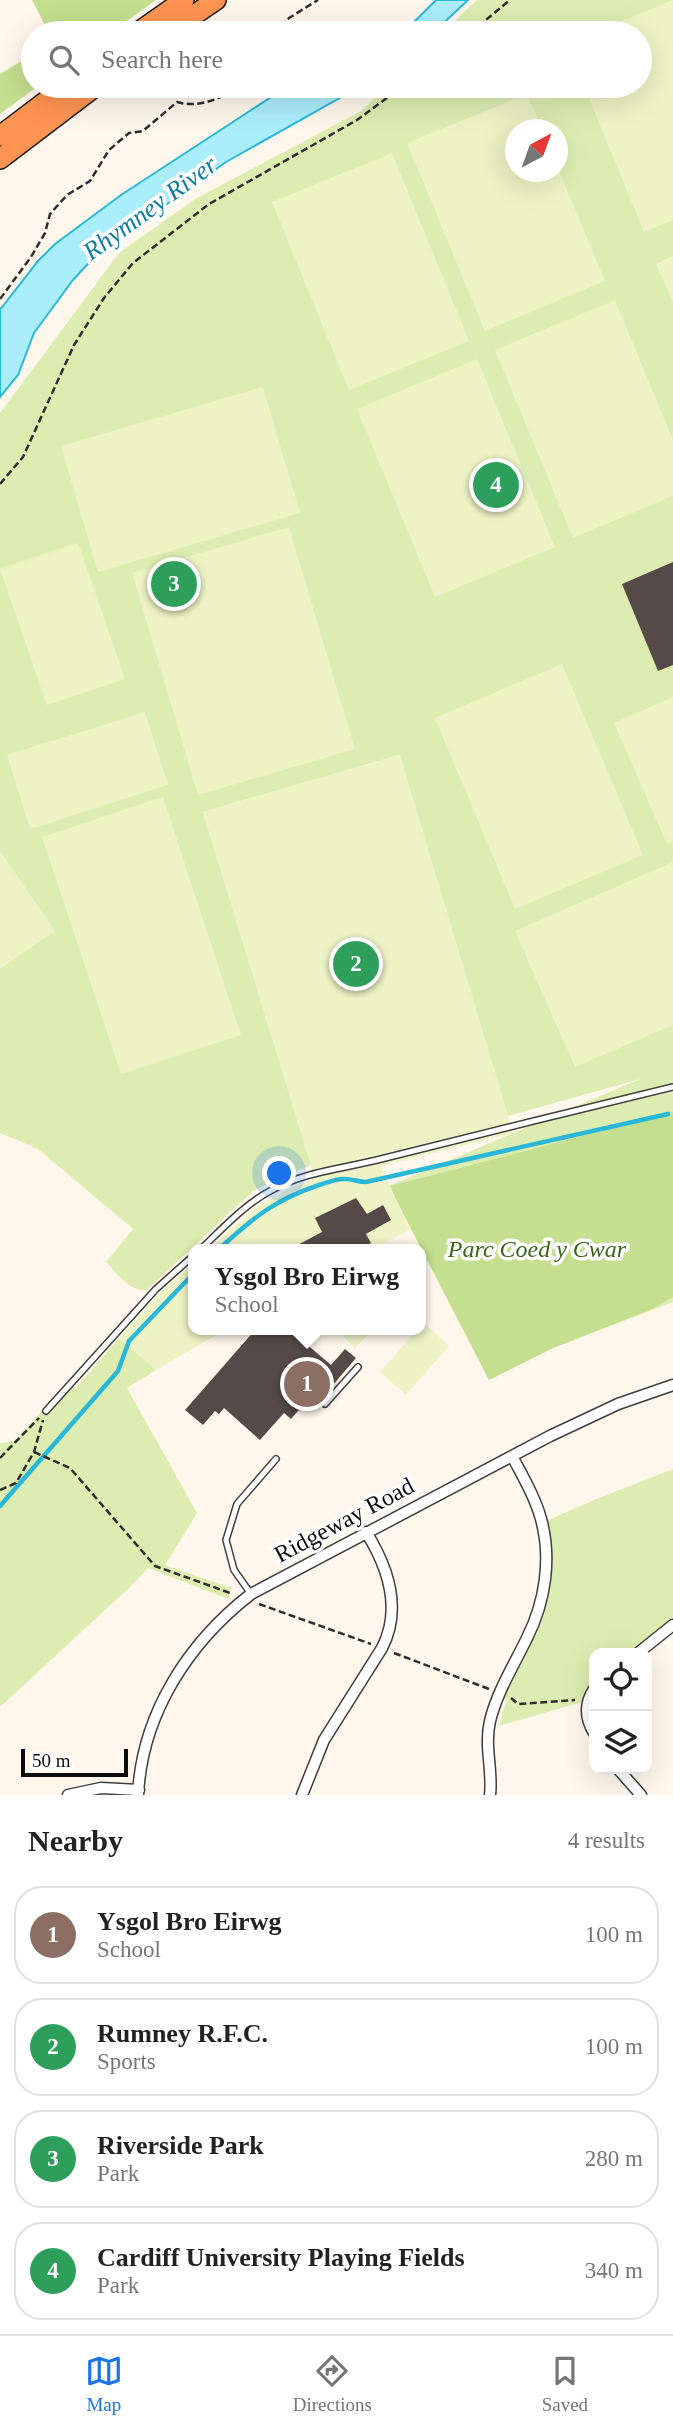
<!DOCTYPE html>
<style>
body{margin:0;font-family:Georgia,serif;background:#f6f6f6;color:#222}
.controls{position:absolute;right:21px;bottom:21px;display:grid;overflow:hidden;border-radius:14px;box-shadow:0 7px 28px #0002}
.controls button{width:63px;height:63px;display:grid;place-items:center;padding:0;border:0;border-bottom:2px solid #e0e0e0;background:#fff;color:#222;font:35px sans-serif}
.compass{position:absolute;left:505px;top:119px;width:63px;height:63px;border-radius:50%;background:#fff;box-shadow:0 7px 28px #0002;rotate:41deg}
.scale{position:absolute;left:21px;bottom:18px;width:107px;box-sizing:border-box;padding-left:7px;border:4px solid #0c0c0c;border-top:0;font-size:19px;line-height:24px;white-space:nowrap;color:#0c0c0c;-webkit-text-stroke:5px #fff;paint-order:stroke}
.you{position:absolute;left:280px;top:1174px;width:24px;height:24px;margin:-18px;border:5px solid #fff;border-radius:50%;background:#1a73e8;box-shadow:0 0 0 10px #1a73e833}
.badge{display:grid;place-items:center;width:46px;height:46px;border-radius:50%;background:#1a73e8;color:#fff;font-size:23px;font-weight:700}
.pin{position:absolute;translate:-50% -50%;border:4px solid #fff;box-shadow:0 2px 7px #0006}
.popup{position:absolute;left:188px;top:1244px;width:238px;height:91px;box-sizing:border-box;display:grid;place-content:center;border-radius:14px;background:#fff;filter:drop-shadow(0 2px 5px #0005);font-size:23px;white-space:nowrap;color:#767676}
.popup b{font-size:26px;color:#222}
.popup::after{content:'';position:absolute;left:50%;top:100%;margin-left:-14px;border:14px solid transparent;border-top-color:#fff}
.list{margin:0;padding:0;list-style:none}
h2{display:flex;justify-content:space-between;align-items:center;height:91px;margin:0;padding:0 28px;font-size:30px}
h2 small{font-size:23px;font-weight:400;color:#767676}
.list li{display:grid;grid-template-columns:46px 1fr auto;gap:21px;align-items:center;box-sizing:border-box;height:98px;margin:0 14px 14px;padding:0 14px;border:2px solid #e0e0e0;border-radius:28px}
.list b{display:block;font-size:26px;white-space:nowrap}
.list p{margin:0;font-size:23px;white-space:nowrap;color:#767676}
.list em{font-size:23px;font-style:normal;color:#767676}
.icon{flex:none;width:38px;height:38px;fill:none;stroke:currentColor;stroke-width:2;stroke-linecap:round;stroke-linejoin:round}
.map{position:relative;flex:none;width:673px;height:1795px;overflow:hidden}
.search{position:absolute;background:#fff;box-shadow:0 7px 28px #0002;left:21px;right:21px;top:21px;height:77px;display:flex;align-items:center;gap:18px;box-sizing:border-box;padding:0 24px;border-radius:38px;color:#767676;font-size:26px}
.sheet{height:539px;background:#fff}
nav{display:flex;justify-content:space-around;align-items:center;box-sizing:border-box;height:98px;border-top:2px solid #e0e0e0;background:#fff;font-size:19px;color:#767676}
nav a{display:grid;justify-items:center;gap:4px}
nav .on{color:#1a73e8}
.map>svg:first-child{display:block}
.green{fill:#ddecb1;fill-rule:evenodd}
.forest{fill:#c4df8f}
.pitch{fill:#edf3c4}
.water{fill:#aaeefb;stroke:#2bb8d8;stroke-width:2}
.lines{fill:none;stroke-linecap:round;stroke-linejoin:round}
.stream{stroke:#2bb8d8;stroke-width:4.5}
.building{fill:#554a47}
.service-casing{stroke:#3f3f3f;stroke-width:8}
.minor-casing{stroke:#3f3f3f;stroke-width:13}
.trunk-casing{stroke:#1d1d1d;stroke-width:22}
.path{stroke:#2e2e2e;stroke-width:2.5;stroke-dasharray:7 3.5;stroke-linecap:butt}
.service{stroke:#fff;stroke-width:5}
.minor{stroke:#fff;stroke-width:10}
.trunk{stroke:#ff9452;stroke-width:19}
.labels{text-anchor:middle;dominant-baseline:central;stroke-width:7;stroke-linejoin:round;paint-order:stroke}
.park-label{font-size:24px;font-style:italic;fill:#396817;stroke:#fff}
.street-label{font-size:24px;fill:#0c0c0c;stroke:#fff}
.water-label{font-size:26px;font-style:italic;fill:#0c7ea0;stroke:#fff}
</style>
<div class="map">
<svg width="673" height="1795" viewBox="0 0 673 1795">
<rect width="100%" height="100%" fill="#fff7eb"/>
<path class="green" d="M477,0H673V1302L553,1348L489,1380L389,1186L640,1079L508,1116L399,755L203,812L311,1165L271,1182L252,1192L147,1290C131,1293 117,1273 106,1262L133,1229L38,1149L0,1133V413L119,253L195,199L361,111L387,86H640V33H442ZM516,130H558V172H516Z
M119,1338L156,1370L127,1388L197,1513L165,1565L231,1588L228,1599L148,1568L131,1586L0,1707V1443L13,1442L68,1383L75,1389Z
M673,1469V1617L629,1653H594V1681L589,1687L582,1702L499,1726L507,1699L504,1697L531,1643L543,1613L546,1521L594,1500Z"/>
<path class="forest" d="M32,0H156L110,33H49Z
M33,54V86H38L0,114V74Z
M673,1113V1297L650,1310L553,1348L489,1380L389,1186C484,1163 578,1136 673,1113Z"/>
<path class="pitch" d="M673,0V220L644,232L584,86H640V33H592Z
M527,94L542,129L516,130V172H558V168L605,281L485,331L407,143Z
M392,153L469,341L349,390L272,202Z
M673,256V302L656,264Z
M615,300L673,440V496L573,538L495,350Z
M477,359L555,547L435,597L357,409Z
M263,387L300,513L98,572L61,446Z
M289,527L355,749L198,795L132,573Z
M78,543L125,679L47,705L0,569Z
M562,664L643,855L515,909L435,718Z
M673,697V841L667,844L614,723Z
M145,712L168,785L30,829L7,755Z
M400,755L513,1133L381,1166L410,1230L372,1249H209L256,1208L285,1191L315,1178L203,812Z
M163,797L241,1035L121,1074L42,837Z
M0,851L55,931L0,969Z
M673,862V1025L575,1067L515,931Z
M193,1263V1330H225L156,1370L119,1338L160,1293Z
M423,1322L449,1346L406,1395L380,1372L417,1330H421Z
M337,1330H373L355,1348Z"/>
<path class="water" d="M436,0H468L433,33H403Z
M288,86H361L226,162L97,254L73,280L34,333L18,375L0,397V310L38,261L55,244L121,195Z"/>
<g class="lines">
<path class="stream" d="M219,1249C253,1218 274,1200 319,1185C326,1183 337,1178 345,1179C353,1179 358,1182 366,1182L668,1114
M0,1506L118,1371L129,1341L193,1274"/>
</g>
<path class="building" d="M673,562V665L658,671L622,584Z
M356,1198L367,1214L383,1205L391,1220L366,1234L371,1243L359,1249H290L322,1232L315,1218Z
M255,1330H290L331,1365L345,1349L356,1358L332,1386L325,1380L291,1419L284,1413L260,1440L224,1408L219,1414L215,1411L203,1425L185,1410Z"/>
<g class="lines">
<defs>
<path id="service" d="M201,1249C222,1229 244,1205 270,1191C303,1172 341,1169 377,1160C476,1135 574,1111 673,1087
M325,1404L358,1367
M46,1411L156,1289L193,1256
M251,1594L234,1570L226,1540L237,1504L276,1459"/>
<path id="minor" d="M638,1653L673,1625
M594,1689C584,1704 585,1718 594,1733
M618,1769L641,1795
M68,1795L101,1788L139,1790
M138,1795C142,1714 188,1643 251,1594L550,1436L618,1404L673,1385
M302,1795L324,1740L382,1648C402,1609 388,1567 366,1532
M490,1795C493,1770 484,1747 490,1721C497,1692 514,1665 527,1638C545,1602 552,1559 541,1519C535,1497 523,1477 512,1456"/>
<path id="trunk" d="M137,33L184,0
M168,33L216,0
M0,136L66,86
M0,159L96,86"/>
</defs>
<use href="#service" class="service-casing"/>
<use href="#minor" class="minor-casing"/>
<use href="#trunk" class="trunk-casing"/>
<path class="path" d="M272,33L289,18L318,0
M470,33L510,0
M0,299L31,257L45,233L50,214L67,195L90,181L109,150L129,133L143,131L177,102C196,108 222,100 237,86
M0,484L23,457L74,345L104,298L133,263L209,204L357,120L403,86
M34,1452L70,1468L155,1566L233,1594
M0,1458L39,1418
M0,1490L16,1483L34,1452L43,1420
M259,1604L371,1644
M394,1653L489,1689
M511,1698L518,1704L575,1700"/>
<use href="#service" class="service"/>
<use href="#minor" class="minor"/>
<use href="#trunk" class="trunk"/>
</g>
<g class="labels">
<g class="park-label">
<text x="537" y="1249">Parc Coed y Cwar</text>
</g>
<g class="street-label">
<text transform="translate(344 1520) rotate(-28)">Ridgeway Road</text>
</g>
<g class="water-label">
<text transform="translate(150 208) rotate(-36)">Rhymney River</text>
</g>
</g>
</svg>
<div class="controls">
<button><svg class="icon" aria-label="locate" viewBox="0 0 24 24"><circle cx="12" cy="12" r="6"/><path d="M12 2v4M12 18v4M2 12h4M18 12h4"/></svg></button>
<button><svg class="icon" aria-label="layers" viewBox="0 0 24 24"><path d="M12 4l9 5-9 5-9-5zM3 14l9 5 9-5"/></svg></button>
</div>
<svg class="compass" viewBox="-18 -18 36 36"><path d="M0-13l5 13h-10z" fill="#e53935"/><path d="M0 13l5-13h-10z" fill="#767676"/></svg>
<div class="scale">50 m</div>
<div class="you"></div>
<div class="pin badge" style="left:307px;top:1384px;background:#8d6e63">1</div>
<div class="popup"><b>Ysgol Bro Eirwg</b>School</div>
<div class="pin badge" style="left:356px;top:964px;background:#2e9e5b">2</div>
<div class="pin badge" style="left:174px;top:584px;background:#2e9e5b">3</div>
<div class="pin badge" style="left:496px;top:485px;background:#2e9e5b">4</div>
<div class="search"><svg class="icon" aria-label="search" viewBox="0 0 24 24"><circle cx="10" cy="10" r="6"/><path d="M15 15l6 6"/></svg>Search here</div>
</div>
<section class="sheet">
<h2>Nearby<small>4 results</small></h2>
<ul class="list">
<li><span class="badge" style="background:#8d6e63">1</span><div><b>Ysgol Bro Eirwg</b><p>School</p></div><em>100 m</em></li>
<li><span class="badge" style="background:#2e9e5b">2</span><div><b>Rumney R.F.C.</b><p>Sports</p></div><em>100 m</em></li>
<li><span class="badge" style="background:#2e9e5b">3</span><div><b>Riverside Park</b><p>Park</p></div><em>280 m</em></li>
<li><span class="badge" style="background:#2e9e5b">4</span><div><b>Cardiff University Playing Fields</b><p>Park</p></div><em>340 m</em></li>
</ul>
</section>
<nav>
<a class="on"><svg class="icon" aria-label="map" viewBox="0 0 24 24"><path d="M3 6l6-2 6 2 6-2v14l-6 2-6-2-6 2zM9 4v14M15 6v14"/></svg>Map</a>
<a><svg class="icon" aria-label="directions" viewBox="0 0 24 24"><path d="M12 3l9 9-9 9-9-9zM9 14v-3h6M13 9l2 2-2 2"/></svg>Directions</a>
<a><svg class="icon" aria-label="saved" viewBox="0 0 24 24"><path d="M7 4h10v16l-5-4-5 4z"/></svg>Saved</a>
</nav>
